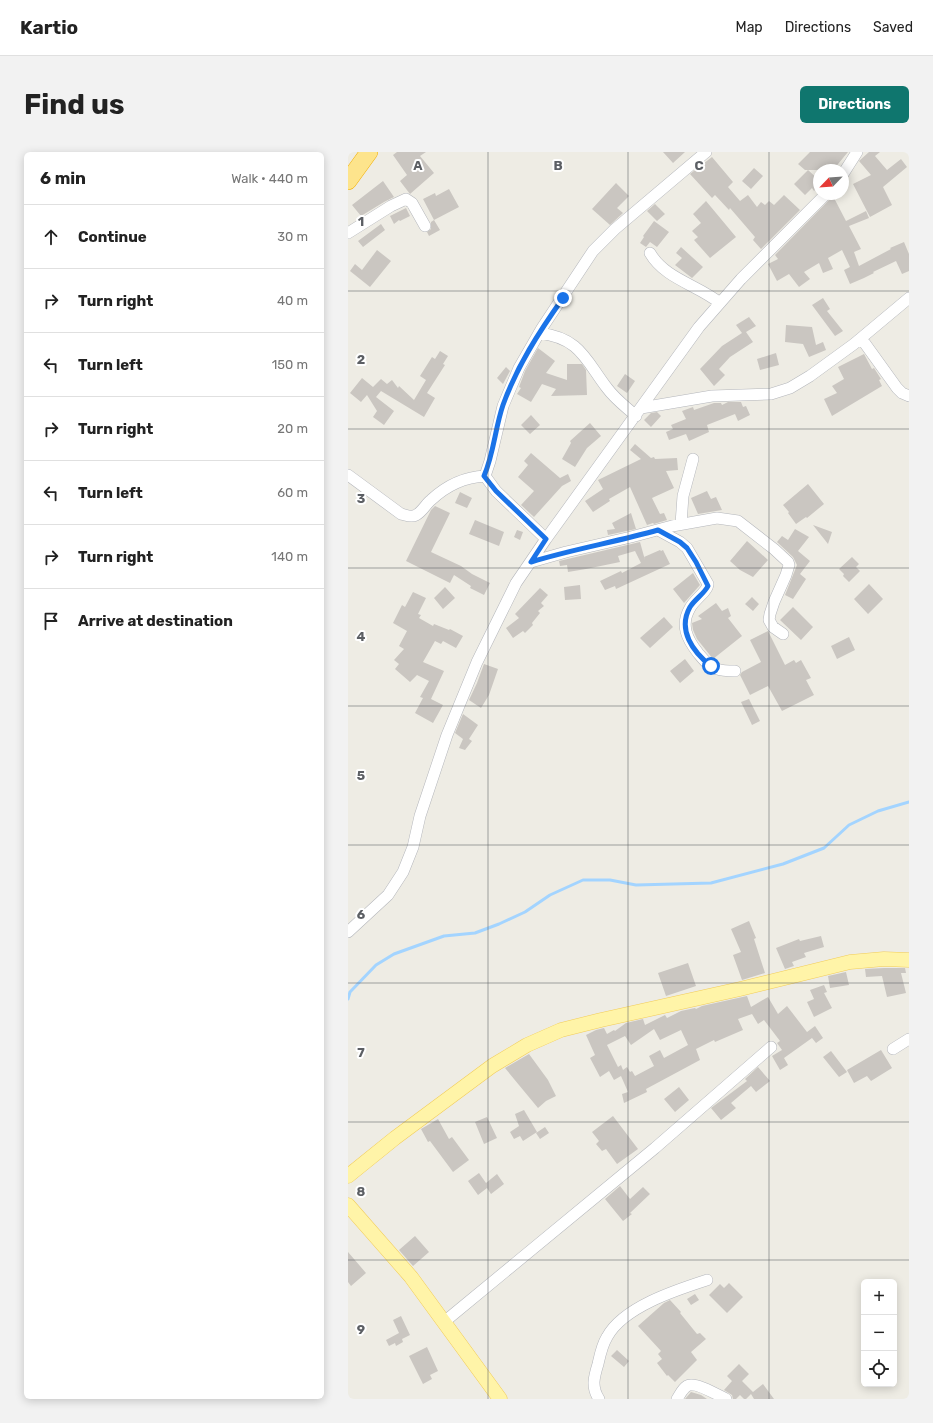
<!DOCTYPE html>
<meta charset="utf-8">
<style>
body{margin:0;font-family:Rubik,sans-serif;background:#f2f2f2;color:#222}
.controls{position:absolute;right:12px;bottom:12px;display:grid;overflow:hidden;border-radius:6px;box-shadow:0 2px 10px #0003}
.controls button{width:36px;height:36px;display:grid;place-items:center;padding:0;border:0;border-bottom:1px solid #e0e0e0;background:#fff;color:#222;font:20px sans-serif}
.compass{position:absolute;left:465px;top:12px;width:36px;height:36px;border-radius:50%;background:#fff;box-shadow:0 2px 10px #0003;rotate:245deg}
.stop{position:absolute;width:12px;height:12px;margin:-9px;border:3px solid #1a73e8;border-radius:50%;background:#fff}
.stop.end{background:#1a73e8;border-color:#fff;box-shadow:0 1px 4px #0008}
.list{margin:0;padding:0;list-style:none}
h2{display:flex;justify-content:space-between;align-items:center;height:52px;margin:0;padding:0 16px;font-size:17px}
h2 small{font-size:13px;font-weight:400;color:#767676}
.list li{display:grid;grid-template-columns:26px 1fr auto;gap:12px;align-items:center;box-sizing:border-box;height:64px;padding:0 16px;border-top:1px solid #e0e0e0}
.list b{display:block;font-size:15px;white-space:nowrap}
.list em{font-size:13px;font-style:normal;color:#767676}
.icon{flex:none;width:22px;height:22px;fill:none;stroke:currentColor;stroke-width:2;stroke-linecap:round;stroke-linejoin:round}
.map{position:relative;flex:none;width:561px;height:1247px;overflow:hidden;border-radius:6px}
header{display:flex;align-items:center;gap:24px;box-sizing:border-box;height:56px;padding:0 20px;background:#fff;border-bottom:1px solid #e0e0e0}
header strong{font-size:19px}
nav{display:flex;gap:22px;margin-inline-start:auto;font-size:14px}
.intro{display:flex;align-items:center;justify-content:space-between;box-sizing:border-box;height:96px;padding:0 24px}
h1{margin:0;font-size:28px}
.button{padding:10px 18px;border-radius:6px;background:#0f766e;color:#fff;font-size:14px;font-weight:700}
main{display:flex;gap:24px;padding:0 24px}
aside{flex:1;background:#fff;border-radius:6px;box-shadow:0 2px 10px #0003}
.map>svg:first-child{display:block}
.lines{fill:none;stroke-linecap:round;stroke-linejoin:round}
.stream{stroke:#a3d4ff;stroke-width:3}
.building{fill:#cac6c1;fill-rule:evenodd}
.minor-casing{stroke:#b4b6bb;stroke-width:12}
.major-casing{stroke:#f2cc59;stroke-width:15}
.highway-casing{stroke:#f2ae00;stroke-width:18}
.minor{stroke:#fff;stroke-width:11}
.major{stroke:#fff4a8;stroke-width:14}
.highway{stroke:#fde48c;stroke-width:17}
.route{stroke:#1a73e8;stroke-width:5}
.grid{fill:none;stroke:#5c5f64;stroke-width:1;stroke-opacity:0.55}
.grid-label{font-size:13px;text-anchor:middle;font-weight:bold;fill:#5c5f64;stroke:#fff;stroke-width:4;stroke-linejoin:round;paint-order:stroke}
</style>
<header>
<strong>Kartio</strong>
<nav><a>Map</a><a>Directions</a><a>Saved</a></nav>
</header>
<div class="intro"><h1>Find us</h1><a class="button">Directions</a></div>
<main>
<aside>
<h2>6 min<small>Walk · 440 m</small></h2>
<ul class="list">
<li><svg class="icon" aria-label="ahead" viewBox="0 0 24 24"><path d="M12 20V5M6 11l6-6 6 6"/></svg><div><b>Continue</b></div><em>30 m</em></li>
<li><svg class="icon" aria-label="right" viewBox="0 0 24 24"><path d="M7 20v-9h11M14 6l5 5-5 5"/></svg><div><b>Turn right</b></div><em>40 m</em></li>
<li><svg class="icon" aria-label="left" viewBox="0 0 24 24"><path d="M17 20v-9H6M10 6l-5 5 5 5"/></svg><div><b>Turn left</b></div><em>150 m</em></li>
<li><svg class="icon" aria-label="right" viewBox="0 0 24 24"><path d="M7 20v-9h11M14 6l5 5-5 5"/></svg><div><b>Turn right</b></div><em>20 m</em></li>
<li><svg class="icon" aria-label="left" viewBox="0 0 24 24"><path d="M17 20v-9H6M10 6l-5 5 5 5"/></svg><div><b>Turn left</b></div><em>60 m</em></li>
<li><svg class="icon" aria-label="right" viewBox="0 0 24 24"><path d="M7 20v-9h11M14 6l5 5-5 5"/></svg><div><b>Turn right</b></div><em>140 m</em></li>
<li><svg class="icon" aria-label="arrive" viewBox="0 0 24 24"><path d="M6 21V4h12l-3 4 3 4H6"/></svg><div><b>Arrive at destination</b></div></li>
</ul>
</aside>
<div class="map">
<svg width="561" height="1247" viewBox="0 0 561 1247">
<rect width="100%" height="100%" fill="#eeece4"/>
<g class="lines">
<path class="stream" d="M0,847L2,840L28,813L46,802L96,784L127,781L151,772L177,760L202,743L235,728H262L288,733L363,731L435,712L476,696L501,673L530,659L561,650"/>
</g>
<path class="building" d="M49,0H78L72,4L86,21L62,42L52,29L59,23L45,3Z
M315,0H337L325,11Z
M462,0H500L485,18H460L471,28V34L466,39L464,36L457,43L446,32L460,18H457L450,12Z
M521,0H532L527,4L539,18L553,7L559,15L535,35L544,53L522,65L505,32L523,23L511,9Z
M364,5L385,30L380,35L392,49L400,43L409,55L413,50L417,53L421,49L426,53L436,43L452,58L413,97L405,88L407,85L382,56L381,58L367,43L364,46L342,22Z
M406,16L415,24L403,37L394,29Z
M35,29L46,45L36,50L13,64L4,53Z
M268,31L281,44L269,56L275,61L262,73L244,57Z
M101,37L111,55L86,68L75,47L87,41L88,44Z
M485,44L498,69L518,59L521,66L501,74L513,97L506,100L511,114L543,97L542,96L556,90L561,102V119L554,122L548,109L525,120L526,121L516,126L502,132L496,118L502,115L494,98L480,106L485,117L475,121L471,111L456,120L462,127L451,135L441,122L429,129L420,112L430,107L427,103Z
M358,49L388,85L362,106L346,88L350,85L344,79L353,71L345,62Z
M307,52L317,62L309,69L299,59Z
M58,56L62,64L52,69L51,68L46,72L42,64Z
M86,68L92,78L81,84L79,80L83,77V70Z
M306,69L321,80L309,95L302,90L298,95L292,91L296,85L295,84Z
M33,72L37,78L15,95L10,89Z
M333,95L355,115L344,126L327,113L334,106L328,101Z
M29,98L43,109L22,135L2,119L7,112L14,118Z
M475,146L482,157L479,159L495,179L487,184L464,153Z
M401,165L408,174L398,180L405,190L382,205L371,217L377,223L366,234L352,217L374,194L394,181L388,173Z
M438,173L464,175L468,193L475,190L478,198L461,205L455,192L437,190Z
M190,196L207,209L198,221L219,228V212H234L238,218L239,243L203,244L208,237L194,232L183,250L169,242L173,236L171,235L177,219Z
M92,199L100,204L95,212L97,213L79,241L87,246L76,265L33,239L28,245L46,259L36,273L25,265L29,259L19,243L13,250L2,241L14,226L25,235L33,227L39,232L44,228L50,236L51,234L66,248L78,228L72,224L84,205L87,207Z
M428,201L431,213L412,218L409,207Z
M516,202L524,217L526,216L533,227L531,228L534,234L484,264L476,247L489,241L484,234L496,227L490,215Z
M158,215L162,219L155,232L149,226Z
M277,222L287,229L279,241L269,234Z
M380,250H393L395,255L398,254L402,263L390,269L387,262L359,273L361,280L341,289L338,282L321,288L318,280L325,277L323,273L338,267L334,259L345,255L346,258L366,251H373L374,253Z
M309,260L313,264L303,275L296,268L303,261Z
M183,263L192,273L182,282L173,273Z
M242,271L253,284L239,296L227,315L214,307L223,291L222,289Z
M287,292L303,306L306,305L307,307L329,306L330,318L318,319L326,336L304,346L312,362L316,361L319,368L306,372L305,371L299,373L282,335L261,347L262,349L245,360L237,349L255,337L250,328L293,307L282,298Z
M183,301L212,326L220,322L223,329L214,334L186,365L173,353L186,339L170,325L180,313L176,309Z
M460,332L476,352L459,366L458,365L448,372L440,361L441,360L435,353Z
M359,339L363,347L368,345L374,358L350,362L343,346Z
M112,340L124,346L119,356L107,351Z
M87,354L102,361L83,400L113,414L124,422L142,431L136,443L122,436L123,434L106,423L102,431L58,409L83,358Z
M283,361L288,377L260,383L259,378L267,377L264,371Z
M127,368L156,380L151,394L121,382Z
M465,373L484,380L480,392Z
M447,377L461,385L450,399L462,409L452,422L458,427L445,447L437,443L449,413L445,405L429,390L434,384L440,388Z
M169,378L175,380L172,388L166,385Z
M399,389L420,408L405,425L392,418L382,409Z
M292,390L297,408L296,405L312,398L313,399L315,398L322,412L268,437L267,434L257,438L252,429L273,419L274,421L293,411L287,399L270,404L272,410L238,417L220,420L219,413L212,414L211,409Z
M504,405L511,412L508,415L512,419L501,430L495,424L496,422L491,417Z
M345,421L352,433L336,451L325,437Z
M521,432L535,447L520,462L506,447Z
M232,433L233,447L217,448L216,435Z
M97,435L107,446L95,457L86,446Z
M192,436L200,443L193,451L196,454L190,459L192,461L184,471L185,473L177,481L175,479L165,486L158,476L171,466L167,462Z
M65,440L78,446L70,462L73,463L71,466L85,474L86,472L101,478L102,477L115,484L108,496L95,489L93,492L87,489L75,510L96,519L83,547L95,553L85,571L67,561L75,546L72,545L81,529L69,523L62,530L47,517L51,512L46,508L56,497L51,494L59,479L45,471L54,453L57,455Z
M404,445L411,452L405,459L397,452Z
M368,451L374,459L380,456L383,464L380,466L394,484L365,507L349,487L345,478L344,471L354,467L350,464Z
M445,455L465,475L453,488L432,468Z
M316,465L325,475L302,496L292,486Z
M420,479L437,513L446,508L448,511L453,508L463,526L458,528L466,543L434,559L420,534L402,543L392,523L394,520L413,510L402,488Z
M501,485L507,498L489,507L483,494Z
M337,507L346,519L332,531L322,519Z
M136,512L150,517L141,543L133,556L121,548L129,531Z
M401,547L412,569L404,573L393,550Z
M115,562L130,573L121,587L124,589L117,598L111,596L115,587L107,581Z
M401,769L408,786L406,787L417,821L394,828L385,803L393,800L383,777Z
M473,784L476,795L456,801L458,805L444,810L446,814L437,817L428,796L451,787L452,789Z
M340,811L348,834L318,844L310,821Z
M536,816H557L558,821H553L558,841L539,845L534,824L518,825L517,817Z
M498,820L501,833L482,836L480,824Z
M476,833L479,840L476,841L484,856L466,865L459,850L466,847L462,838Z
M399,844L403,855L420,845L430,862L439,854L459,880L467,874L475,886L468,891L464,886L436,906L440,913L432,918L424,904L434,898L429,891L432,889L416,868L410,872L404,862L390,867L395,878L367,890L366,888L348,897L352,908L298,937L299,940L276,951L274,942L280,940L273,924L266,928L261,919L252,925L242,906L247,903L238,883L248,878L256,876L259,882L266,878L267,879L278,871L295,867L297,873L317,863L319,866L333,859L347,856L348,857L354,854ZM306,877L312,888L333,878L340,893L316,906L312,898L301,904L306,914L287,924L284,919L282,920L279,915L275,918L273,913L270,915L259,893L277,884L283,893Z
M533,898L544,916L523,929L519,924L506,931L499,918Z
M483,899L499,920L491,925L475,905Z
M181,902L200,928L208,944L198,949L190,956L157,916Z
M410,915L422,929L408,940L403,934L383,951L388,956L373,968L363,956L399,929L397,927Z
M331,935L341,948L327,960L316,947Z
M176,958L189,980L175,989L172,984L166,987L162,980L171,974L167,962Z
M265,964L290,997L269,1012L258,997L254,999L248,992L251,989L244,980Z
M139,965L149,986L136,992L127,970Z
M90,967L101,987L104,985L121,1008L105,1020L82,989L80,990L73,977Z
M197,975L201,981L192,987L188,981Z
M131,1021L138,1031L149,1022L156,1032L143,1042L139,1036L130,1043L120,1029Z
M272,1034L282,1047L295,1035L302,1042L282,1061L284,1062L275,1069L257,1047Z
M67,1084L81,1100L65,1114L51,1098Z
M0,1100L18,1121L3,1134L0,1130Z
M381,1131L395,1145L379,1161L361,1143L372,1132L376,1136Z
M347,1142L351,1148L343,1153L339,1147Z
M322,1148L333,1160L332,1161L349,1182L352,1181L358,1187L343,1200L349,1208L327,1230L320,1223L319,1224L309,1211L314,1207L310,1202L313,1199L290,1174L316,1151Z
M53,1164L62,1183L54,1187L55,1190L48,1194L47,1191L41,1194L38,1188L51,1181L45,1168Z
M79,1195L90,1219L82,1223L84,1227L75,1232L61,1204Z
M269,1198L281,1209L276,1215L263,1204Z
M391,1212L401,1222L394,1229L405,1240L415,1232L426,1247H406L403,1242L398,1247H396L392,1243L388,1247H385L384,1243L376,1238L384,1229L379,1224Z
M343,1240L353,1243L359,1247H337Z"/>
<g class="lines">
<defs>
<path id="minor" d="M495,22L509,0
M0,81L43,54L58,47L64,51L77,74
M302,101C317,127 350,133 372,151
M191,181C232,186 237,207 259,236C267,247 278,255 288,264
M513,186L549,236L554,241L561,244
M293,256L364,244L423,242L442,236L462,224L506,192L561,146
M0,323L53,362C58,363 63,366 68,363C74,360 78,352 83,348C98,334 117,325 137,324
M137,324L142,309L155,254L171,216L194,176L245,99L267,77L358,0
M137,324L148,339L198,387
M333,372L335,344L345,307
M310,378L332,390L339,396L360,432C360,439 346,448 342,456C332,473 339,487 350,501C355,507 361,515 369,517C374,519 382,519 387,519
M183,410L218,400L283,385L324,374L369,366L390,369L426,397L440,410L441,413L438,423L426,450L422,462L421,468L425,475L435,482
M0,780L40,743L55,720L65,695L72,664L99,583L129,510L168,431L198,387L351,175L393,127L478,42
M545,897L561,887
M96,1170L307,996L423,895
M251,1247C243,1235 246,1225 250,1212C252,1203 254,1193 259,1185C275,1155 328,1138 359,1128
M329,1247C332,1243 334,1237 339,1234C346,1229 370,1243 378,1247"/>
<path id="major" d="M0,1024L47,986L144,914L179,893L213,878L253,868L392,837L502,810L536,807L561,808
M0,1053L63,1125L152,1247"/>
<path id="highway" d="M0,29L21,0"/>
</defs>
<use href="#minor" class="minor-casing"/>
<use href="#major" class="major-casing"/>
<use href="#highway" class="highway-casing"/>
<use href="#minor" class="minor"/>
<use href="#major" class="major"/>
<use href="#highway" class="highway"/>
</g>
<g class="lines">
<path class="route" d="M215,146C191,180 169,214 155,253C147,276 146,301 136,324L148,339L198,387L183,410C225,397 268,390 310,378L332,390L339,396L348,410L360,434C356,442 347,447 342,455C329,478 345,500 363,514"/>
</g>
<path class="grid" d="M140,0V1247M280,0V1247M421,0V1247M0,139H561M0,277H561M0,416H561M0,554H561M0,693H561M0,831H561M0,970H561M0,1108H561"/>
<g class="grid-label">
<text x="70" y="18">A</text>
<text x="210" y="18">B</text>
<text x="351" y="18">C</text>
<text x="13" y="74">1</text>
<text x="13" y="212">2</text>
<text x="13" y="351">3</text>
<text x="13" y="489">4</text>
<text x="13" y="628">5</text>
<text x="13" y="767">6</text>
<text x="13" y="905">7</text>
<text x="13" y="1044">8</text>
<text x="13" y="1182">9</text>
</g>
</svg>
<div class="controls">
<button>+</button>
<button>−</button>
<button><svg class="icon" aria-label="locate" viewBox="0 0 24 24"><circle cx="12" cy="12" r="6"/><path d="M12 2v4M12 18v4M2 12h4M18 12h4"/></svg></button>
</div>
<svg class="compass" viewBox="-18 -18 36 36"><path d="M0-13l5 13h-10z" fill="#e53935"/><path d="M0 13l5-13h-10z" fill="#767676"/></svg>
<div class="stop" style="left:363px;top:514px"></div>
<div class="stop end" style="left:215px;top:146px"></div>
</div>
</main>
